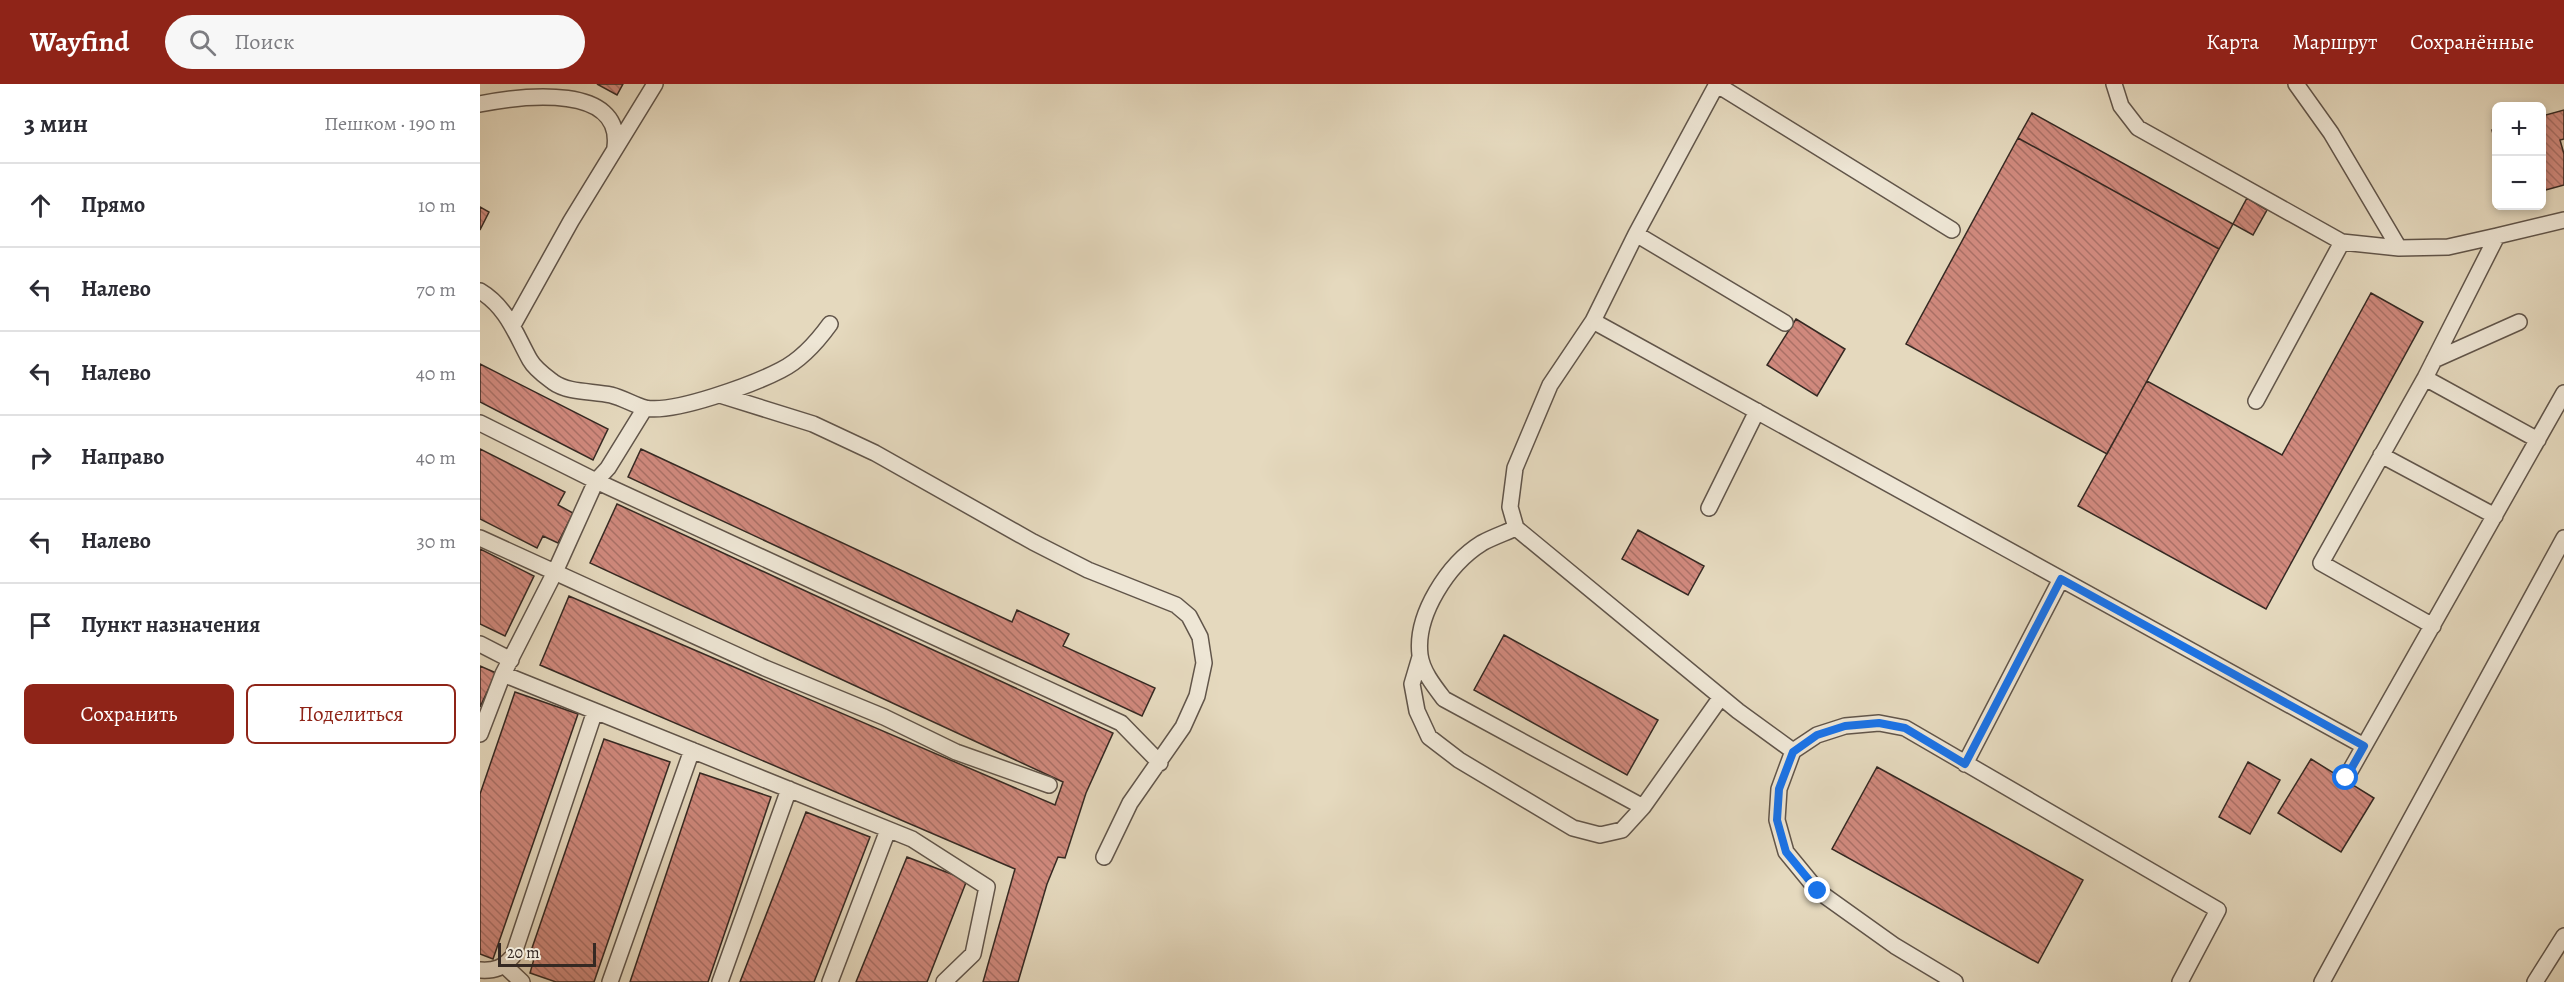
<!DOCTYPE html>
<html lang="ru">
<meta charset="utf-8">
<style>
body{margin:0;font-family:Alegreya,serif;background:#f7f7f7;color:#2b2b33}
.controls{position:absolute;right:18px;top:18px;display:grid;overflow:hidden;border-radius:9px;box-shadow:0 3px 9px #0003}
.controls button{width:54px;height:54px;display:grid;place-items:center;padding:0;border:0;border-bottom:2px solid #e1e1e2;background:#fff;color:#2b2b33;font:30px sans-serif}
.scale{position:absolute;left:18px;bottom:15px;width:98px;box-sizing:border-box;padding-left:6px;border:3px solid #352923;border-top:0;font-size:16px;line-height:21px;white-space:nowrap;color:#352923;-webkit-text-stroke:4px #eee6d5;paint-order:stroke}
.stop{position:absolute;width:18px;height:18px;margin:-14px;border:4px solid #1a73e8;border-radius:50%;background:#fff}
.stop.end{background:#1a73e8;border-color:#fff;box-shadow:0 2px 6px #0008}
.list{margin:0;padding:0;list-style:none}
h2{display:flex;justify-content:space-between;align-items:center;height:78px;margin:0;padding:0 24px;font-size:26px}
h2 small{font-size:20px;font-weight:400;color:#7c7c81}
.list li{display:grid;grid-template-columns:39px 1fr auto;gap:18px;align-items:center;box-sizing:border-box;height:84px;padding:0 24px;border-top:2px solid #e1e1e2}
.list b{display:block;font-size:22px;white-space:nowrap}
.list em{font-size:20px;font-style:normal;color:#7c7c81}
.actions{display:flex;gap:12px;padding:18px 24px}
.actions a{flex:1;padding:14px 0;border:2px solid #8f2418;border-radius:9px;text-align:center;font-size:21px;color:#8f2418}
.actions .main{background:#8f2418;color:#fff}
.icon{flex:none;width:33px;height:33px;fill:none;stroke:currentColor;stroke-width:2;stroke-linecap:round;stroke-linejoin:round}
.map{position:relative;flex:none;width:2084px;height:898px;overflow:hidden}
header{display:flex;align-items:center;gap:36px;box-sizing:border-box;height:84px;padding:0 30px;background:#8f2418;color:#fff}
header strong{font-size:28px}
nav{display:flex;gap:33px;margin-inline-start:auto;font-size:21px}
.search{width:420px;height:54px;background:#f7f7f7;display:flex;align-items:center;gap:15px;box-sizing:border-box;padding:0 21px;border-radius:33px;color:#7c7c81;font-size:22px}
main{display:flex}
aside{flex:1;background:#fff}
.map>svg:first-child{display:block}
.building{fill:url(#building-back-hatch);stroke:#352923;stroke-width:1.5}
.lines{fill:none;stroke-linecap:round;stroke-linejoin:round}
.lane-casing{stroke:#61554a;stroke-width:18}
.lane{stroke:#eee6d5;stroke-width:15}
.route{stroke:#1a73e8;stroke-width:8}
</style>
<header>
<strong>Wayfind</strong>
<div class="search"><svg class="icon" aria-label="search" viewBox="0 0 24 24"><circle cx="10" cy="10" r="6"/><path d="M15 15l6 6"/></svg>Поиск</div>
<nav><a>Карта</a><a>Маршрут</a><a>Сохранённые</a></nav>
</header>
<main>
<aside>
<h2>3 мин<small>Пешком · 190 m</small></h2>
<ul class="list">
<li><svg class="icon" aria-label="ahead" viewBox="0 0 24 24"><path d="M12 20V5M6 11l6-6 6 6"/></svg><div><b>Прямо</b></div><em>10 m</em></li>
<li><svg class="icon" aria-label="left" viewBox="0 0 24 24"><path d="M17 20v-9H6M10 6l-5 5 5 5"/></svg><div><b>Налево</b></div><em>70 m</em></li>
<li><svg class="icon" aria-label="left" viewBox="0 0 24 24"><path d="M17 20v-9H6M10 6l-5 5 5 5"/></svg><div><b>Налево</b></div><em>40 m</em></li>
<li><svg class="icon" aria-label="right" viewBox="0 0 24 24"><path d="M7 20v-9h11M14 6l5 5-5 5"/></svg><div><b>Направо</b></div><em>40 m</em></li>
<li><svg class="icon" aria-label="left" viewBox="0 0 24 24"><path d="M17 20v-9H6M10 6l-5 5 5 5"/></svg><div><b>Налево</b></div><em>30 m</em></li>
<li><svg class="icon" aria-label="arrive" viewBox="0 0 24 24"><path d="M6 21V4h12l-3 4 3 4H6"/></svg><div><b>Пункт назначения</b></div></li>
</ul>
<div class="actions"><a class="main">Сохранить</a><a>Поделиться</a></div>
</aside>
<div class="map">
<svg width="2084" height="898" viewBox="0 0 2084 898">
<defs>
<pattern id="building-back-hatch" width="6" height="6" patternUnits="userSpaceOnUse" patternTransform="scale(1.5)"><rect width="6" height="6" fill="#d0897d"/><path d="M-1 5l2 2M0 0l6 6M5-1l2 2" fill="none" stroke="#aa7066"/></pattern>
</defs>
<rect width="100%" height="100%" fill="#e5d9be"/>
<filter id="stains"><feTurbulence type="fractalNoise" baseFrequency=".00333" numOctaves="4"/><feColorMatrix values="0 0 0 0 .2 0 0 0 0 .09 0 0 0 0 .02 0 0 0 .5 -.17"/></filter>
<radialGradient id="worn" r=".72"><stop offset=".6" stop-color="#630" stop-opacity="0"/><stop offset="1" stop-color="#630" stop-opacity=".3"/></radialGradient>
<path class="building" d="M117,0H143L137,11Z
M2084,26V55L2080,56L2084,70V101L2062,107V32Z
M1552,29L1753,140L1739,165L1538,54Z
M2016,45V62L2012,46Z
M1538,54L1739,165L1627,370L1426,260Z
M1767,114L1787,126L1773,151L1753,140Z
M0,123L9,128L0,146Z
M1891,209L1943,238L1786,525L1598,422L1667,297L1802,371Z
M1316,235L1365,265L1337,312L1287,281Z
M0,280L128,345L113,376L0,318Z
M0,365L85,408L78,421L93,429L78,459L63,452L57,464L0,435Z
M161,365L532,538L537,526L589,550L583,562L675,604L662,632L148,393Z
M137,420L633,649L606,709L585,774L578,773L567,800L538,898H503L535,785L60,581L89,512L575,721L583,698L110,479Z
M1158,446L1224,482L1208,511L1142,475Z
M0,465L54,492L25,552L0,540Z
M1024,551L1178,636L1147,691L994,606Z
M0,582L16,589L0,623Z
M35,608L98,630L13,875L0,870V710Z
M124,655L190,678L114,898H76L50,889L56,868L51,867Z
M1831,675L1894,714L1861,768L1798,729Z
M1768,678L1800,696L1770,750L1739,733Z
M1397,683L1603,796L1558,879L1352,765Z
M220,689L291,713L228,898H150Z
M326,728L390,753L334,898H260Z
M427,773L487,796L447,898H376Z"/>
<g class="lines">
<defs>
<path id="lane" d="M1236,0L1472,146
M1237,0L1156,150L1113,237L1070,301L1035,384L1030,423L1036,444L1258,627L1313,667
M1634,0L1641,22L1658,44L1862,158L1919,164L1968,163L2017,152
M1816,0L1851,49L1919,164
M0,20C45,11 143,0 135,63
M1156,150L1305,239
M0,207C27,223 36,251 50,276C55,285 65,292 73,298C88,309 113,307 131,311C143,314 154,321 165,324C194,330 274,300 301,286C321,276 337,258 350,240
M1113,237L1884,662
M33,241L91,137L175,0
M1954,276L2039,238
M1945,294L2058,356
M240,311L333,340L395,369L553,458L608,486L696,521L709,532L720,553L724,579L717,612L703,643L650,719L624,773
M1776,317L1862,158
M0,339L116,397L641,639L680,679
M1901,371L2015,432
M1229,424L1277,327
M1036,444C1025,449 1013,453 1002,459C968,480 935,531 940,571C942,587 954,602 964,615L1163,723
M0,454L285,584L404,633L476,668L569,701
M1953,542L1841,479L1945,294L2017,152L2084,136
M0,560L31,576
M940,573L932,600L937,627L949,653L979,676L1093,744L1120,751L1142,746L1163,723L1241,613
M23,590L432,755L507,803L493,870L464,898
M0,650L23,590L75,488L116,397L128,384L165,324
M1485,680L1581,495
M1866,694L2084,309
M25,882L42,898
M0,886C15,887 23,884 33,872L115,627
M130,898L212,666
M240,898L309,705
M350,898L408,746
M1475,898L1415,862L1338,807L1306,768L1297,736L1299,705L1313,667L1337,651L1365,642L1399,639L1425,644L1738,826L1700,898
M1842,898L2084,454
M2055,898L2084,852"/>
</defs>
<use href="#lane" class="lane-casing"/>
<use href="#lane" class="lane"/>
</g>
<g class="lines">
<path class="route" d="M1338,807L1306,768L1297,736L1299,705L1313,668L1337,651L1365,642L1399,639L1425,644L1485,680L1581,495L1884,662L1866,694"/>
</g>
<rect width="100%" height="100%" filter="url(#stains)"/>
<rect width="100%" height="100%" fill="url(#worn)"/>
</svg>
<div class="controls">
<button>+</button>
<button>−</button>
</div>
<div class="scale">20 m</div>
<div class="stop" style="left:1866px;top:694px"></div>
<div class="stop end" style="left:1338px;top:807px"></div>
</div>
</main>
